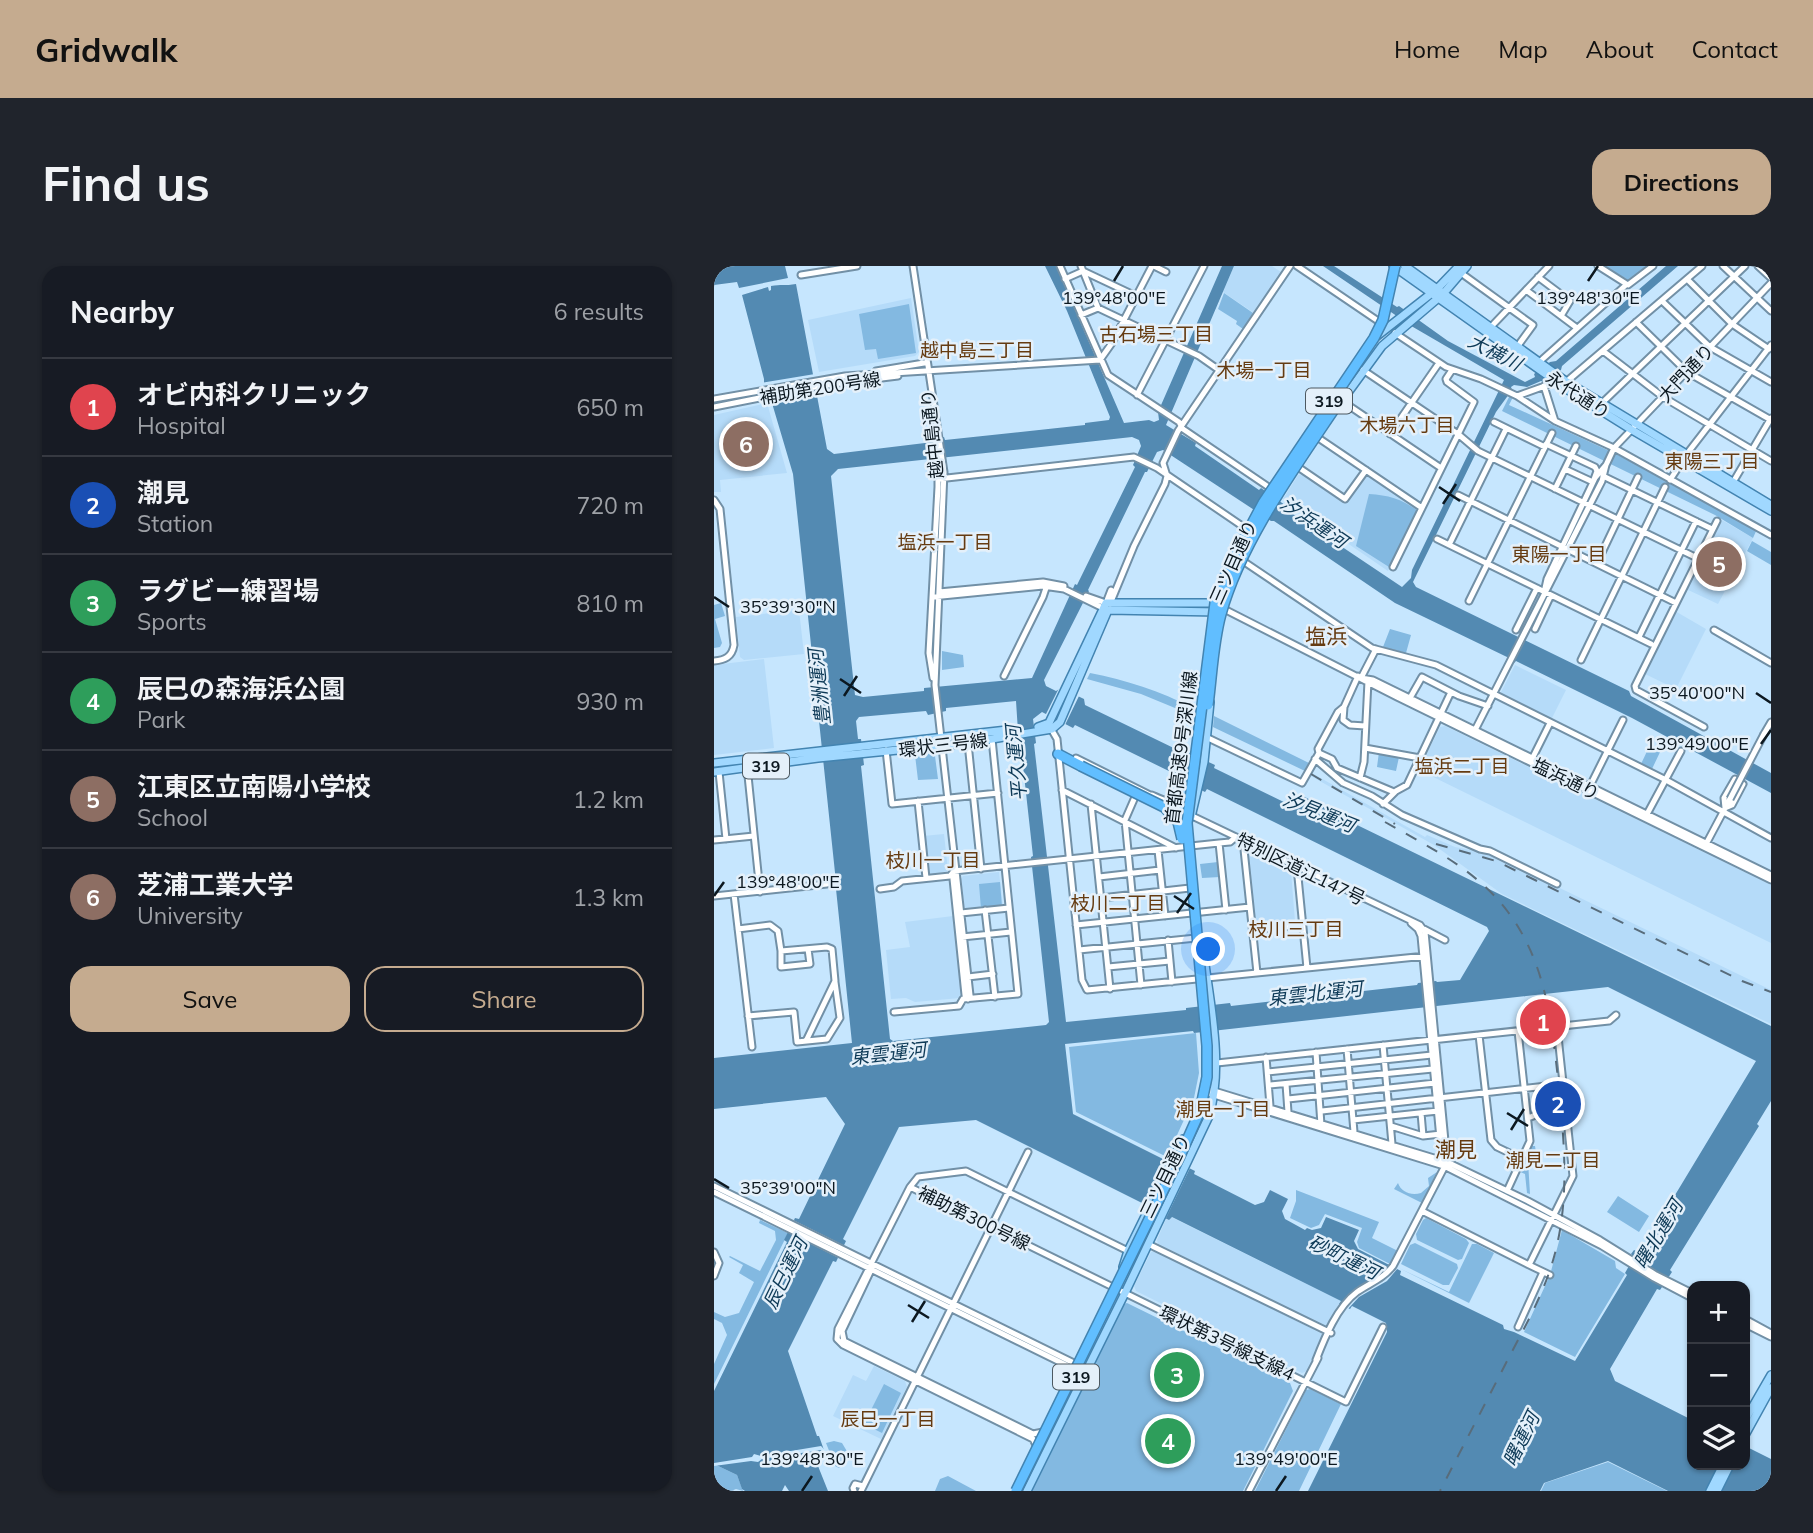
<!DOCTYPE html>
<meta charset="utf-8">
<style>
body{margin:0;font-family:Mulish,"Noto Sans JP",sans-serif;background:#20242c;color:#f1f3f6}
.controls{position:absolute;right:21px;bottom:21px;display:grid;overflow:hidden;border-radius:14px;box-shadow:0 2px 5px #0004}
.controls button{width:63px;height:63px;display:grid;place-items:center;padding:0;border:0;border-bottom:2px solid #363941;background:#171b24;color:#f1f3f6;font:35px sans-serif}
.you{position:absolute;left:495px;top:684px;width:24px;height:24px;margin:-18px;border:5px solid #fff;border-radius:50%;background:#1a73e8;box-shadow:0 0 0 10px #1a73e833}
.badge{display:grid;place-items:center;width:46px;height:46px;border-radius:50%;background:#c5ab8f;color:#fff;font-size:23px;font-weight:700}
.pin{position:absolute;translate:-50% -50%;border:4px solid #fff;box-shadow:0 2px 7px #0006}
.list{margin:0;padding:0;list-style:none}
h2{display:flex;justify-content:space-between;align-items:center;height:91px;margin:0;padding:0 28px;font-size:30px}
h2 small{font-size:23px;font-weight:400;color:#9ea1a6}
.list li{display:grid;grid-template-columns:46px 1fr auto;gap:21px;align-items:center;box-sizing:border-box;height:98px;padding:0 28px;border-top:2px solid #363941}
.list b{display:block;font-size:26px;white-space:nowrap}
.list p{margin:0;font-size:23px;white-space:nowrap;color:#9ea1a6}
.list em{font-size:23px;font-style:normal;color:#9ea1a6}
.actions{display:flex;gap:14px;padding:21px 28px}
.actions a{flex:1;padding:16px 0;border:2px solid #c5ab8f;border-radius:21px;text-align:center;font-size:24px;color:#c5ab8f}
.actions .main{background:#c5ab8f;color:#111}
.icon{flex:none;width:38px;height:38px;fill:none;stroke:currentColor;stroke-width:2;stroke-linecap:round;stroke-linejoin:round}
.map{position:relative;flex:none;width:1057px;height:1225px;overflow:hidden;border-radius:21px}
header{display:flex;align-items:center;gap:42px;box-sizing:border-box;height:98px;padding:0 35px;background:#c5ab8f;color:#111}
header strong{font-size:33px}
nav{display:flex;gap:38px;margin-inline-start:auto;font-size:24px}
.intro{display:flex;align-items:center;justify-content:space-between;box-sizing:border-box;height:168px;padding:0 42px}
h1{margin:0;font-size:49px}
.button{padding:18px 32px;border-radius:21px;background:#c5ab8f;color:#111;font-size:24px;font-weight:700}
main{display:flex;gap:42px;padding:0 42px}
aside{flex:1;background:#171b24;border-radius:21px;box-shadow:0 2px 5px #0004}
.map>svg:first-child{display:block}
.built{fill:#b5dbf9}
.green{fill:#83b9e1}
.water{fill:#538ab2;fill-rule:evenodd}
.pier{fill:#c6e6fe}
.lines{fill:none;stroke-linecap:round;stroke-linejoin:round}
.minor-casing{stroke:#7290a6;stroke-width:9}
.major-casing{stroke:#4384b1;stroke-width:10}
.highway-casing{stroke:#4384b1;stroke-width:12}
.minor{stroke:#fff;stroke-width:5}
.major{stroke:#a0d8ff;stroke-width:7}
.highway{stroke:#61beff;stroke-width:9}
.rail{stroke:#586c7b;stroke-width:2;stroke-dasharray:12 12;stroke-linecap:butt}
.minor-bridge-casing{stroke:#7290a6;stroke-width:9;stroke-linecap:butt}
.highway-bridge-casing{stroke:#4384b1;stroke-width:12;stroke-linecap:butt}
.minor-bridge{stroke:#fff;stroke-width:5}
.highway-bridge{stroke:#61beff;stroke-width:9}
.ticks{fill:none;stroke:#0c1820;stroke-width:2.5}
.labels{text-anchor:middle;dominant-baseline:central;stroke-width:5;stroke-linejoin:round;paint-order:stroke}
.shield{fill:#e4f0fa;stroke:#4d5961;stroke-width:2}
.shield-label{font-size:16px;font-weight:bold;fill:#0c1820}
.street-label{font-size:18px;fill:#0c1820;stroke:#e4f0fa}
.neighbourhood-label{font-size:19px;fill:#653b11;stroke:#e4f0fa}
.water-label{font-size:19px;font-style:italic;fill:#0e3a57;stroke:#e4f0fa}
.quarter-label{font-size:21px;fill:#653b11;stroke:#e4f0fa}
.ticks-label{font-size:18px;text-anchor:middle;fill:#0c1820;stroke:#e4f0fa;stroke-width:5;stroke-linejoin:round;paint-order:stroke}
</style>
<header>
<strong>Gridwalk</strong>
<nav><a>Home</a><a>Map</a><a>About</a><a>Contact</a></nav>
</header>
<div class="intro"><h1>Find us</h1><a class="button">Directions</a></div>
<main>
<aside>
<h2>Nearby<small>6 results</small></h2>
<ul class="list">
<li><span class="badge" style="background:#e0444e">1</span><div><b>オビ内科クリニック</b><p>Hospital</p></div><em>650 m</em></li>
<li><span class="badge" style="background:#1a4fb4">2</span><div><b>潮見</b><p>Station</p></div><em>720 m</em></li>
<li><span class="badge" style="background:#2e9e5b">3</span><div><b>ラグビー練習場</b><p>Sports</p></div><em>810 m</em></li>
<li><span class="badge" style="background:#2e9e5b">4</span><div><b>辰巳の森海浜公園</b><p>Park</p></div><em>930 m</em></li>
<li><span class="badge" style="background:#8d6e63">5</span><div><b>江東区立南陽小学校</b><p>School</p></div><em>1.2 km</em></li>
<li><span class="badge" style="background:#8d6e63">6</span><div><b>芝浦工業大学</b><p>University</p></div><em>1.3 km</em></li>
</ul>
<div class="actions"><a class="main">Save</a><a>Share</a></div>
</aside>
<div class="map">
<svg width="1057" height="1225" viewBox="0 0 1057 1225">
<rect width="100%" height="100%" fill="#c6e6fe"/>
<path class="built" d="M520,0H558L567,6L540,47L509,26Z
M197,32L205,86L201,90L105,106L94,54Z
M53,137L73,207L6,214L7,226H0V149Z
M590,208L633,237L653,208L704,243L674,305L569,233L584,209Z
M1006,253L1039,272L1004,338L972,323Z
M85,344L90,388L30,394L26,391L22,351Z
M961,345L992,363L962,423L931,408Z
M50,393L60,482L0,489V399Z
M801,399L852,424L838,452L835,453L788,430L787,426Z
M731,460L1057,619V677L705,504L726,461Z
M596,506L711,571L713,569L741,581L773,587L1057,724V758L788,628L720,579L595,509Z
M230,568L234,605L216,609L212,602L209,570Z
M535,584L577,605L581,656L541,660L533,585Z
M285,606L289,641L251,646L247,613L249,610Z
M239,650L248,729L246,732L201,736L192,732L177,733L172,684L196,681L191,656Z
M457,951L627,1035L615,1059L612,1061L444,978L443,974L452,953L455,954Z
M441,985L609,1068L611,1071L593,1105L588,1107L422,1025L420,1020L437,986Z
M160,1100L191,1115L193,1121L167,1173L119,1150L139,1109L152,1115Z"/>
<path class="green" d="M890,0H933L914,14Z
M510,27L539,47L529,63L522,58L523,55L504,43Z
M195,38L202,87L164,93L162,83L151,84L145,48Z
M797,127L800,129L795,139L902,188L1043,263L1039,272L1001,249L788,145Z
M655,228C674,229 687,233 703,244L675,301L642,280Z
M1038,275L1057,286V299L1033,285Z
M7,337L11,350L1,353L8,377L6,381L0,382V339Z
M676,363L697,369L692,387L669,381Z
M228,385L249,389L250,401L228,404Z
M376,407C412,414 446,425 479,442L478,449L427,428L373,413Z
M500,450L595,497L591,505L501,462L499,461Z
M936,479L947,484L938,503L927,498Z
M665,486L685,491L682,505L663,501Z
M217,487L221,490L224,513L204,514L201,489Z
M504,596L506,611L488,612L486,598Z
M286,616L288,641L267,643L265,618Z
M482,767L485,807L480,832L453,891L362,846L355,781Z
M816,880H821L823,893L814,895L816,928L813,927L811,908L804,905Z
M723,906L708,937L680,923L684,917C687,926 697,930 707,927L715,920L714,912Z
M582,924L665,956L658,972L684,985L676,998L645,982L643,976L648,962L611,948L605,959L597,962L576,952L582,935Z
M904,930L935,950L925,966L893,946Z
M712,952L752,973L755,977L748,993L744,994L703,974L702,968L709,954Z
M46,954L74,967L0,1118V1098L13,1069L8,1057L0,1053V1046L11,1051L25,1047L40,1016L25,1007L29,999L15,991L16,990L46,1005L62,974L61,965L45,957Z
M848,964L901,995L902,1002L911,1008L861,1091L810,1066L836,1009Z
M701,977L743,998L744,1002L735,1019H729L687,998L696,979Z
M758,978H763L780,987L755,1037L685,1002L735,1026Z
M413,1037L576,1117L579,1125L529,1225H318L410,1038Z
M170,1118L187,1127L168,1167L150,1158Z
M596,1123L627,1138L585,1225H541L592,1124Z
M120,1175L128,1177L134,1187L132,1196L125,1202L117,1198L114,1190L116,1187L112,1177Z
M894,1196L953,1225H827L831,1217Z
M0,1198L23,1209L29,1225L22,1223L17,1225L0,1218Z
M234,1210L262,1225H221L226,1213Z"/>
<path class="water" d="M0,0H71L74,12L25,22L23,16L0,19Z
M331,0H342L410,157L435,154L440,156L445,154L444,146L508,0H520L452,159L482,177L481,180L545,224L547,222L571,239L570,242L688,321L697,312L698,304L790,114L699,61L609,0H620L683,41L685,40L734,75L811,116L821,111L820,108L836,96L842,95L952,0H964L848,100L847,104L829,116L827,115L813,121L800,119L797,121L798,124L782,146L699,316L702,321L915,425L917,430L1057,507V527L918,452L802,395L800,397L793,391L681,337L560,255H557L449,184L443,186L433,206H431L374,324L375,325L330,414L332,420L342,425L347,422L370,433L371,439L470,487L471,485L501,499L500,502L582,542L589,530L641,558L1057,760V835L1043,858L1045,860L956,1004L958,1006L946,1024L943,1023L896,1103L901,1115L978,1154V1199H1031V1176L1034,1177L1033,1181L1057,1193V1225H954L894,1195L830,1217L826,1225H594L673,1066L672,1057L638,1040L636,1043L625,1038L627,1035L458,951L455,954L430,942V938L262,854L185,861L129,973L132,975L122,996L119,995L74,1085L103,1170H105L111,1187L104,1200L114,1225H75L71,1219L68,1225H31L28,1223L23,1209L0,1198V1125L73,976L70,974L81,952L85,953L131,858L112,831L0,843V792L138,777L122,623H119V617L122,616L79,208L55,127L50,118V113L28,29L54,21L55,25L57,24V20C67,18 71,20 82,18L113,183L120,188L211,177L212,173L230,171L231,174L371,159V157L395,154L396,151L353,45ZM418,171L425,174L427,180L419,199L421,201L363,319L361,318L318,412L210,422V425L149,431L141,429L117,210L124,203ZM302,435L305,481L307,482L319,590L317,591L335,756L332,759L179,775L176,773L147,500L150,499L147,473H144L142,455L145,451L212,445L214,449L232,445V442ZM328,446L359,462L361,459L463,509V512L491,526L493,523L773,661L775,665L746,714L723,716L722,715L704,717L703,719L517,740L516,737L472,742V744L352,756L320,478L322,477L319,453ZM894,721L1042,795L926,987L920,984L917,988L920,991L911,1007L913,1009L861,1095L800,1066L790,1063L789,1059L686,1009L687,1005L644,983L640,975L645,964L612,951L607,962L598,964L593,962L591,964L571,953L568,945L574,933L556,924L550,936L541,939L480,908L481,905L453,891L451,894L359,848L351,778L479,765L480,767Z"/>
<path class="pier" d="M107,107L109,115L105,118L106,126L53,135L52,130L47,128L46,117Z
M346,420L365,430L351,459L331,450Z
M454,890L476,902L452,952L429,941Z
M77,953L133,981L127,993L71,965Z
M676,998L684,1002L673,1015L645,1031L634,1043L626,1039L641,1024L664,1011Z
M107,1180L110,1183L113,1190L111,1194L107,1184L48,1193L44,1196L37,1195L0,1200V1197L38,1191L40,1188L47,1190Z"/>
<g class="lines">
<defs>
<path id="minor" d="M199,0L230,206L221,419L256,729L254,733
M346,0L394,109L465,156L469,163L556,222
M367,0L384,42
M440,0L452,6
M583,0L667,57
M884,0L914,19L939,0
M1009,0L1057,45
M1044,0L1057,12
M747,7L819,59L803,81
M87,9L143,0
M824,11L856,35L847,50
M351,13L369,5L422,30
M973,13L1018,58L1055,83
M812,24L863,62
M948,35L996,81L1057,116
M367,49L384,42L485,90L505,104
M922,56L973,106L1057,154
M774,64L835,0
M681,67L732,101L767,113L803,130L841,155L900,182L1057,269
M889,85L949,131L1057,195
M823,98L912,19
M649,104L744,168L764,185L981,291
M162,105L210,97
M852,116L988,0
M830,120L841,155
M423,129L490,0
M803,130L842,116
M0,133L131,110L386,94L398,77L438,0
M625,133L727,202
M887,138L1031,0
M0,141L111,119L184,110
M780,156L831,181
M676,168L725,97
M600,169L708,242
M832,178L881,201L883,205L879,216L851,203
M972,189L1057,79
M584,201L631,233L652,204
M889,210L996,262
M224,213L420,191L443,202L537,266
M956,214L969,194
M1018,218L1057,152
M841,223L862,180
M744,229L962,337
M0,234L6,243L20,379C18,391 11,394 0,395
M723,273L937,378
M735,279L792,163
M526,293L658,382L722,399L952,514L1057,572
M883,297L924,211
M679,301L760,136L733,116L732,113L738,104
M831,322L833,313L881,212L891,200
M225,326L329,316L350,320
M372,330L392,337L397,324
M218,331L329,320L350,323L391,343
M755,335L838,167
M396,338L420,280L451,218L453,210L449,197L464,165L576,0
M508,342L683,431L1057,614
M821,363L837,329
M802,364L823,322
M1000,364L1057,397
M925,371L982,255
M867,394L951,221
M290,410L329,331L333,319
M219,412L215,387L224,221V193L220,161
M647,412L659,414L1057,609
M647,412L662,383
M696,432L708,411L745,430L774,440
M630,441L629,454L636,459L651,460
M336,461L343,473L368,714L373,724L712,690
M990,461L922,424L921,420L1003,255
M759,468L888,215L892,199L900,182L1057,17
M1050,468L1057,456
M492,471L588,517L605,487L604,483L624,446L630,441L644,410
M254,477L267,603
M651,482L706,492
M172,484L178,538L284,527
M605,487L618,493L623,502L680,526
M362,492L438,530
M601,493L629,517L658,530L688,549L766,583L776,585L843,618
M818,493L836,457
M33,500L46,626
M5,506L12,573
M646,512L650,496L654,415
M1021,513L1029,518L1018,539L1011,542L1010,532Z
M876,520L909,454
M348,524L462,582
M438,529C451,535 461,541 472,527
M421,531L411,554L427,719
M204,535L212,612
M449,536L706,659L711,666L733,896L679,1000C669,1013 656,1017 643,1026C623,1041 611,1071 602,1094
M377,538L396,723
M669,538L682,525L693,519L737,426
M932,550L967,485
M0,574L40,570
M529,574L543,707
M505,577L512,644
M991,580L1016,533
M444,584L451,650
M583,601L593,702
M240,605L239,613L251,729L254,733
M385,611L446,604
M166,623L180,621L188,615L236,610L240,605L505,577L516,576L522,571
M20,628L38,781
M0,630L113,618
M360,635L476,622
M271,644L281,731
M247,647L295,642
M697,657L704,663L707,670L728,894
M362,659L536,641
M24,663L56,659L64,665L67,685L113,681L118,683L121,715L92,775
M710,663L731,674
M539,664L588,659
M248,671L297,666
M454,674L458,716
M365,684L482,672
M67,685V701L96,698L94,683
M394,701L456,695
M254,711L279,708
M180,746L245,740L249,733L304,728L278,473
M34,750L80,746L83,776L113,773L126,752L121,716
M765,769L777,874L783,881L808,893
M669,779L678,878
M633,783L640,866
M602,786L607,859
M552,791L556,840
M503,797L895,755L902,749
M554,806L718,789
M572,818L574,846
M555,819L719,803
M497,824L733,896L814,935L886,974L942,1009L978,1027
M497,828L730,900L888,980L940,1012L978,1032
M574,833L721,817
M608,845L850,818
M707,847L709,870
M814,852L829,846L833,841L830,820
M639,854L724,845
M677,860L709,870L727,868
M0,920L364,1099
M196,921L204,911L252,905L414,985
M793,925L816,875L804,765
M0,926L362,1104
M708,945L815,999L859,910L843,761
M434,978L617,1067
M0,986L5,997L0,1010
M815,999L836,1009
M158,1002L128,1065L130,1075L319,1168L329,1166
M1031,1053L1057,1067
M1031,1058L1057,1071
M804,1061L829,1006
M322,1179L319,1173L129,1079L123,1073L124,1063L196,921L632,1136L669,1061
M140,1225L139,1222L141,1218L149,1220
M147,1225L314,886
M535,1225L604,1092"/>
<path id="major" d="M679,0L854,124L918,164L1057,245
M691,0L853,116L1057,239
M663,70L723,23L745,0
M630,132L668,80L729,28L753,0
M324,461L335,457L392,337H498
M0,497L302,463
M0,506L104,492L254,477L338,463L346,456L394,344L504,346
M477,551L490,496L496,436
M470,561L469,542L475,514
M409,1001L414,985L469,873
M1031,1154L1057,1109
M1031,1169L1057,1122
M313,1225L411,1027L495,850C511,795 494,731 488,675
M996,1225L1009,1199
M1003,1225L1016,1199"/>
<path id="highway" d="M344,488L367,500"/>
</defs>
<use href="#minor" class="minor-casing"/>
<use href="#major" class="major-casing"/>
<use href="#highway" class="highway-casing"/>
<use href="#minor" class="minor"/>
<use href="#major" class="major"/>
<use href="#highway" class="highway"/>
<path class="rail" d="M597,508L681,558
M671,556C715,581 763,604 794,646C833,698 838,760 845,822C851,884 856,942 837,1001C826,1035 808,1066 792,1097C770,1140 748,1182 726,1225
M722,578L782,595L1028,715L1057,726"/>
<defs>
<path id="minor-bridge" d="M1016,533L1050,468"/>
<path id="highway-bridge" d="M494,439C498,409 499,377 507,348C528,272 588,192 631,127
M367,500L450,541L464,556L468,573
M302,1225L466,890L486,845L493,811V780L473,557L501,337L513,305L549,237L660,72L669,54L681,0"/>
</defs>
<use href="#minor-bridge" class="minor-bridge-casing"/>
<use href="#highway-bridge" class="highway-bridge-casing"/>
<use href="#minor-bridge" class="minor-bridge"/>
<use href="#highway-bridge" class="highway-bridge"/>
</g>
<path class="ticks" d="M400,15L409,0M874,15L884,0M725,221L746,235M729,238L742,218M0,331L15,341M126,413L147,427M1042,427L1057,437M130,430L143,410M1047,478L1057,464M0,630L10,616M460,630L480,643M463,647L477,627M793,847L814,860M797,864L810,843M0,913L15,922M194,1039L215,1052M198,1056L211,1035M88,1225L98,1210M562,1225L572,1210"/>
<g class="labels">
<g class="shield">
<rect x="592" y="122.5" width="46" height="25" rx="5"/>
<rect x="29" y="487.5" width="46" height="25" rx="5"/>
<rect x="339" y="1098.5" width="46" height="25" rx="5"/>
</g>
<g class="shield-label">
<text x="615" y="135">319</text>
<text x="52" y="500">319</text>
<text x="362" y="1111">319</text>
</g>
<g class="street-label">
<text transform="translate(972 107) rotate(-47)">大門通り</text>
<text transform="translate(106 122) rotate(-9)">補助第200号線</text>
<text transform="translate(864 129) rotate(33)">永代通り</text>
<text transform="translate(218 168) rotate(-96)">越中島通り</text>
<text transform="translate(519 296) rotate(-66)">三ツ目通り</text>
<text transform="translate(229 479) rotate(-7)">環状三号線</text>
<text transform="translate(467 482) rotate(-83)">首都高速9号深川線</text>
<text transform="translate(852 513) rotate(26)">塩浜通り</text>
<text transform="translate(587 603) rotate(26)">特別区道江147号</text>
<text transform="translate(451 910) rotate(-64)">三ツ目通り</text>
<text transform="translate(260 952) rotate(26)">補助第300号線</text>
<text transform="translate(513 1077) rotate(26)">環状第3号線支線4</text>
</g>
<g class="neighbourhood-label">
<text x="442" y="68">古石場三丁目</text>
<text x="263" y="84">越中島三丁目</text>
<text x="550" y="104">木場一丁目</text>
<text x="693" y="159">木場六丁目</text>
<text x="998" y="195">東陽三丁目</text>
<text x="231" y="276">塩浜一丁目</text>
<text x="845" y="288">東陽一丁目</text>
<text x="748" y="500">塩浜二丁目</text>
<text x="219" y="594">枝川一丁目</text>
<text x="404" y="637">枝川二丁目</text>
<text x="582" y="663">枝川三丁目</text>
<text x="509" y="843">潮見一丁目</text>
<text x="839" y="894">潮見二丁目</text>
<text x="174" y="1153">辰巳一丁目</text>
</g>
<g class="water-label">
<text transform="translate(781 86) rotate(27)">大横川</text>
<text transform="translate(600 256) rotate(34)">汐浜運河</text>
<text transform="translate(105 421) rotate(-96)">豊洲運河</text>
<text transform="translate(302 497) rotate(-95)">平久運河</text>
<text transform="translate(605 546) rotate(22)">汐見運河</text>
<text transform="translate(601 727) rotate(-6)">東雲北運河</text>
<text transform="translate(174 787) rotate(-6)">東雲運河</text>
<text transform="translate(944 968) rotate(-59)">曙北運河</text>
<text transform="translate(630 991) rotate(26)">砂町運河</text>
<text transform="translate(71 1007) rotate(-64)">辰巳運河</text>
<text transform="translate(807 1173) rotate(-64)">曙運河</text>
</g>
<g class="quarter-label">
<text x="612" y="370">塩浜</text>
<text x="742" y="883">潮見</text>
</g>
</g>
<g class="ticks-label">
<text x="400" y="38">139°48'00"E</text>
<text x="874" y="38">139°48'30"E</text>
<text x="74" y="347">35°39'30"N</text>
<text x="983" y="433">35°40'00"N</text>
<text x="983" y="484">139°49'00"E</text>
<text x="74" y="622">139°48'00"E</text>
<text x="74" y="928">35°39'00"N</text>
<text x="98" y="1199">139°48'30"E</text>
<text x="572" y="1199">139°49'00"E</text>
</g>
</svg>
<div class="controls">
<button>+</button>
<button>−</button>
<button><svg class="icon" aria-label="layers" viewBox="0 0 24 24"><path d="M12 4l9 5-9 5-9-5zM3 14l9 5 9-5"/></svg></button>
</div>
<div class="you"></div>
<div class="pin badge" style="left:829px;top:756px;background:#e0444e">1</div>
<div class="pin badge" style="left:844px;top:838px;background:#1a4fb4">2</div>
<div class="pin badge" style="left:463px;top:1109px;background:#2e9e5b">3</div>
<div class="pin badge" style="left:454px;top:1175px;background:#2e9e5b">4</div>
<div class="pin badge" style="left:1005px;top:298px;background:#8d6e63">5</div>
<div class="pin badge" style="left:32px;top:178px;background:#8d6e63">6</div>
</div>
</main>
